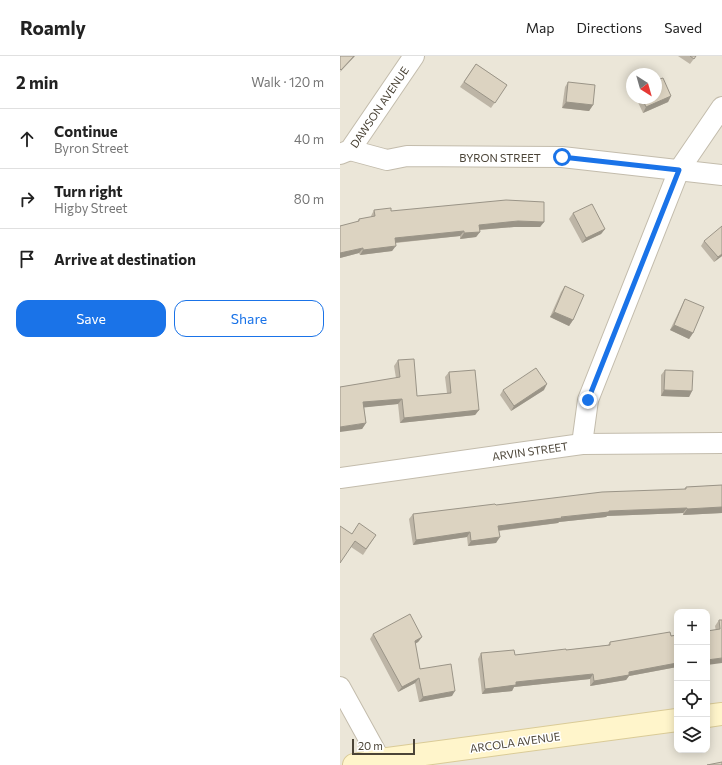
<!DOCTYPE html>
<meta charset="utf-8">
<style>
body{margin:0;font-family:Commissioner,sans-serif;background:#f2f2f2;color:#222}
.controls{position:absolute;right:12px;bottom:12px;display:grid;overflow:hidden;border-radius:8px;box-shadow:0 2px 10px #0003}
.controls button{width:36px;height:36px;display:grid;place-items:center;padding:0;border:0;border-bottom:1px solid #e0e0e0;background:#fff;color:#222;font:20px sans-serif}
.compass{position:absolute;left:286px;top:12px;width:36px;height:36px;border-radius:50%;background:#fff;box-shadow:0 2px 10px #0003;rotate:143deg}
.scale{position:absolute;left:12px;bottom:10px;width:63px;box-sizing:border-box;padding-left:4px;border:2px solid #4b4437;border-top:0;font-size:11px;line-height:14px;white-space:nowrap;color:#4b4437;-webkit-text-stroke:3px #fff;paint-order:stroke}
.stop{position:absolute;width:12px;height:12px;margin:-9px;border:3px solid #1a73e8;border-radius:50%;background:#fff}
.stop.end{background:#1a73e8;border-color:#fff;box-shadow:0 1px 4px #0008}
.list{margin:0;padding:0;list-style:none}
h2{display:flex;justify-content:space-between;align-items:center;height:52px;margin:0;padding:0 16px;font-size:17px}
h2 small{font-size:13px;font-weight:400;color:#767676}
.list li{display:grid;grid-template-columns:26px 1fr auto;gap:12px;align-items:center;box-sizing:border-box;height:60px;padding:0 16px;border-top:1px solid #e0e0e0}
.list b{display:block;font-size:15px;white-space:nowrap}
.list p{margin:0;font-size:13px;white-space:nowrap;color:#767676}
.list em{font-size:13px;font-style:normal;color:#767676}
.actions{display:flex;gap:8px;padding:12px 16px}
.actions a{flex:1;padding:9px 0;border:1px solid #1a73e8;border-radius:12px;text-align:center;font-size:14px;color:#1a73e8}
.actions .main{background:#1a73e8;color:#fff}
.icon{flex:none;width:22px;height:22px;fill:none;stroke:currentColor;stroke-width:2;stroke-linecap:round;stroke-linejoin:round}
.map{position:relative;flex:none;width:382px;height:709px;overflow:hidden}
header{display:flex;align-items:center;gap:24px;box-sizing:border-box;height:56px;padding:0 20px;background:#fff;border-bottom:1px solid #e0e0e0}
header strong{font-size:19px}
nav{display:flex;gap:22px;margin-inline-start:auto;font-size:14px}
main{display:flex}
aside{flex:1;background:#fff}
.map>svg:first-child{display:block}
.residential{fill:#ebe6d8;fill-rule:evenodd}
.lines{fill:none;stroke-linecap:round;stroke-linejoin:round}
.street-casing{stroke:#c3bcac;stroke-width:22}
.secondary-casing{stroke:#dacb97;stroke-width:24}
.street{stroke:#fff;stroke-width:20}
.secondary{stroke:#fff5cb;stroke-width:22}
.wall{fill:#bdb5a6}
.shaded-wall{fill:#9a9487}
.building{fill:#dcd3c1;stroke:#9a9487}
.route{stroke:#1a73e8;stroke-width:5}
.labels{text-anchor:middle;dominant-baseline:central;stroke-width:3;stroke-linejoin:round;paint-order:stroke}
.street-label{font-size:11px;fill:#4b4437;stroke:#fff}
</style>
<header>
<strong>Roamly</strong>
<nav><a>Map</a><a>Directions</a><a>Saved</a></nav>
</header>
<main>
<aside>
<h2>2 min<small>Walk · 120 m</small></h2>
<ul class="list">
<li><svg class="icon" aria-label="ahead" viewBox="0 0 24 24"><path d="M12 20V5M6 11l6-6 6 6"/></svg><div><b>Continue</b><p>Byron Street</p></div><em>40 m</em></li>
<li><svg class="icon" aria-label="right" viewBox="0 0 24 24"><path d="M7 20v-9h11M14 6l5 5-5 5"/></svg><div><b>Turn right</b><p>Higby Street</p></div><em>80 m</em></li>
<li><svg class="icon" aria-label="arrive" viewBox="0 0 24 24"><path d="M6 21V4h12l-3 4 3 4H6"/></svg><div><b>Arrive at destination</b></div></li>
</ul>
<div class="actions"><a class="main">Save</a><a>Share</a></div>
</aside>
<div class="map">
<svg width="382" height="709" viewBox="0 0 382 709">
<rect width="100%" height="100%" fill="#f6f3ea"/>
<path class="residential" d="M0,0H382V709H0ZM292,18H316V42H292ZM337,556H367V694H337Z"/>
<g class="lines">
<g class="street-casing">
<g id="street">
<polyline points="10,94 47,104 67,100 222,101 382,119"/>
<polyline points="0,98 10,94 74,0"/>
<polyline points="242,388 248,344 339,114 382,51"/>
<polyline points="0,422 242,388 382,387"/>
<polyline points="0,631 43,709"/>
</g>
</g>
<g class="secondary-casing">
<g id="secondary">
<polyline points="367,660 382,658"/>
<polyline points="14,709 40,704 337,664"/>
</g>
</g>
<use href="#street" class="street"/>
<use href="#secondary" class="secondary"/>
</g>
<g class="wall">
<polygon points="338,0 356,0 350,8"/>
<polygon points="136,8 167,29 151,52 120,31"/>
<polygon points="228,26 253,49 249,55 222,52 225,31"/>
<polygon points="331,40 328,46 303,57 296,42 316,42"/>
<polygon points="34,154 51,155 204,166 200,171 174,171 140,174 140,176 136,181 120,183 120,180 56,187 52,195 20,199 19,197 0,202 0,170 17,166 19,163 31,161 31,160"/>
<polygon points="233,157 265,173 261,178 242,187 229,163"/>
<polygon points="364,185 382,200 374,206 361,190"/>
<polygon points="225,230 233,264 229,270 210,261 221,236"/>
<polygon points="345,243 353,277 349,283 330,274 342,249"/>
<polygon points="58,304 77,340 107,337 105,321 109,316 139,354 135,359 60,367 58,348 24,351 26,367 22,373 0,331 56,322 54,310"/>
<polygon points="325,314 352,335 349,341 321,340 321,319"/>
<polygon points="163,334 204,334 171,355 160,339"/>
<polygon points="382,429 382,457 343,459 343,457 267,460 266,461 219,466 218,467 159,475 156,487 128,490 127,481 73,489 69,463 73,458 156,449 344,433 346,431"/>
<polygon points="12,478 36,479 23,499 11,491"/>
<polygon points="379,564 382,564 382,607 375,570"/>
<polygon points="33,578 82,581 78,586 75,588 80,613 112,640 79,646 75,627 58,636 30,583"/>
<polygon points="337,579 337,611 289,620 286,624 250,630 250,623 174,631 172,635 142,638 138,603 141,597 175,599 226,594 268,589 270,586"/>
</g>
<g class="shaded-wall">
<polygon points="14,0 15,0 0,16 1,14"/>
<polygon points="331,40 328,46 303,57 306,51"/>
<polygon points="226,46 253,49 249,55 222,52"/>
<polygon points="178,165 204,166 200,171 174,171 136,174 139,169"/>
<polygon points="265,173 261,178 242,187 246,182"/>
<polygon points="124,175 120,180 51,187 55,182"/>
<polygon points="140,176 136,181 120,183 124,177"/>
<polygon points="56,190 52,195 20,199 23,194"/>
<polygon points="23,192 19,197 0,202 0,197"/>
<polygon points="382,198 382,200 374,206 378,201"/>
<polygon points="214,256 233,264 229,270 210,261"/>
<polygon points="334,269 353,277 349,283 330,274"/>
<polygon points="207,328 204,334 171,355 174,350"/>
<polygon points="324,334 352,335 349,341 321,340"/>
<polygon points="62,343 58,348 19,352 23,346"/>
<polygon points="139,354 135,359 60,367 64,362"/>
<polygon points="26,367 22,373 0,376 0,371"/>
<polygon points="382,451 382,457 343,459 347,453"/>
<polygon points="347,452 343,457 267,460 266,461 219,466 218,467 155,475 158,470 269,455"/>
<polygon points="130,476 127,481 73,489 76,484"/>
<polygon points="160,481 156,487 128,490 131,485"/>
<polygon points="82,581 78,586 71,590 75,585"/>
<polygon points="382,602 382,607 367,609 367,604"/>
<polygon points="337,607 337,611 289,620 286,624 250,630 254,625 289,616"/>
<polygon points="253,618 250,623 174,631 172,635 142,638 145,633 176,626"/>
<polygon points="79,622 75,627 58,636 62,631"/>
<polygon points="115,635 112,640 79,646 83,641"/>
</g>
<g class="building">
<polygon points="0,0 14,0 1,14 0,13"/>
<polygon points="350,0 356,0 354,3"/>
<polygon points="136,8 167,29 155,47 124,26"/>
<polygon points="323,22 331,40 306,51 302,42 316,42 316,24"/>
<polygon points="228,26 255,29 253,49 226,46"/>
<polygon points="166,144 204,146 204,166 178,165 139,169 140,176 124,177 124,175 55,182 56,190 23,194 23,192 0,197 0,170 19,165 19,163 35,160 34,154 51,152 51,155"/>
<polygon points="252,148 265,173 246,182 233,157"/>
<polygon points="382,170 382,198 378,201 364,185"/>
<polygon points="225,230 244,239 233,264 214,256"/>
<polygon points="345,243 364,251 353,277 334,269"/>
<polygon points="74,303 77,340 111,337 109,316 135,314 139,354 64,362 62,343 23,346 26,367 0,371 0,331 60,321 58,304"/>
<polygon points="196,312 207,328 174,350 163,334"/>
<polygon points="325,314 353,315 352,335 324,334"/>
<polygon points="382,429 382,451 347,453 347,452 269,455 269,456 221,461 222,462 158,470 160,481 131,485 130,476 76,484 73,458 155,448 156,449 262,436 346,433 346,431"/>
<polygon points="19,467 36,479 26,493 15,485 0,507 0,470 12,478"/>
<polygon points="70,558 82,581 75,585 80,613 111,608 115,635 83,641 79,622 62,631 33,578"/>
<polygon points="379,564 382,564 382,602 367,604 367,575 380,573"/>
<polygon points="330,576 331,580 337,579 337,607 289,616 289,619 254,625 253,618 176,626 176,629 145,633 141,597 174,594 175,599 226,593 226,594 270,589 270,586"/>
<polygon points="382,706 382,709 367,709"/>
</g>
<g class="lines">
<polyline class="route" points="222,101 339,114 248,344"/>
</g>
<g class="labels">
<g class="street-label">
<text transform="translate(39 51) rotate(-56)">DAWSON AVENUE</text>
<text x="160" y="101">BYRON STREET</text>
<text transform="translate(190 395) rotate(-8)">ARVIN STREET</text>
<text transform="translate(175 686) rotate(-8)">ARCOLA AVENUE</text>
</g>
</g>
</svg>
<div class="controls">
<button>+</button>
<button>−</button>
<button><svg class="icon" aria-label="locate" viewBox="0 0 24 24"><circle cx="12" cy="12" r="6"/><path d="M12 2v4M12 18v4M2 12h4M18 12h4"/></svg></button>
<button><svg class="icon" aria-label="layers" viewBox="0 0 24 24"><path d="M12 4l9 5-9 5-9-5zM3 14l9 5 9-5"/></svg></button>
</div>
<svg class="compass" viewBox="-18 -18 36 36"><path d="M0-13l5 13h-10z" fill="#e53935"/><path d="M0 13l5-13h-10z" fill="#767676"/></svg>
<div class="scale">20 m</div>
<div class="stop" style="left:222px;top:101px"></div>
<div class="stop end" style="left:248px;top:344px"></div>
</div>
</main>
